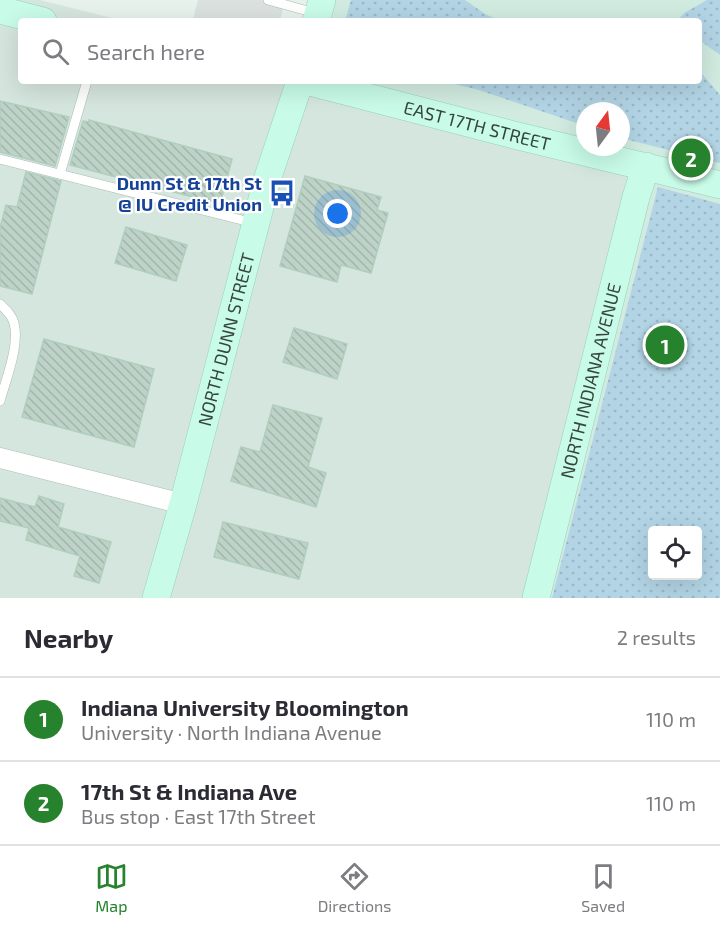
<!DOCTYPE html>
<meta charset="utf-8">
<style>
body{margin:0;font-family:"Exo 2",sans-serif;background:#f7f7f7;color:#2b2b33}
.controls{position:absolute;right:18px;bottom:18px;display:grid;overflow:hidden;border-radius:6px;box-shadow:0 6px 24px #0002}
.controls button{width:54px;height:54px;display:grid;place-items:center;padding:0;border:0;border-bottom:2px solid #e1e1e2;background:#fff;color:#2b2b33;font:30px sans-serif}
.compass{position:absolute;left:576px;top:102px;width:54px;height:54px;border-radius:50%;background:#fff;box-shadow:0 6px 24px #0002;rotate:15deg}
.you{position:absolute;left:338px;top:214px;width:21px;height:21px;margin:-15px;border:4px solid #fff;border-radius:50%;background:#1a73e8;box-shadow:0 0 0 9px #1a73e833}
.badge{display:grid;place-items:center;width:39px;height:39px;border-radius:50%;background:#27822d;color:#fff;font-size:20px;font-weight:700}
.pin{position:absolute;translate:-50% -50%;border:3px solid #fff;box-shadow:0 2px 6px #0006}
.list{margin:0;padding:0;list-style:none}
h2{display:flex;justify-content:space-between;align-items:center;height:78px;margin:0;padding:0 24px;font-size:26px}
h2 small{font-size:20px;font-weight:400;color:#7c7c81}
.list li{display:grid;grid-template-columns:39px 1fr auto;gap:18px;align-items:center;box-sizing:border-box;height:84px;padding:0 24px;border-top:2px solid #e1e1e2}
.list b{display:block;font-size:22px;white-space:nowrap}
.list p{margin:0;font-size:20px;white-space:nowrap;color:#7c7c81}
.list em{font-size:20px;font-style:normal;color:#7c7c81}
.icon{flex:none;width:33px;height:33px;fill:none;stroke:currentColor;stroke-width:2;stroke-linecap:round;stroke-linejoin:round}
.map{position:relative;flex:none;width:720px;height:598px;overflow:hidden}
.search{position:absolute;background:#fff;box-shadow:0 6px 24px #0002;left:18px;right:18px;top:18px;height:66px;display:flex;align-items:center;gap:15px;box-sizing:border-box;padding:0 21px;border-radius:6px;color:#7c7c81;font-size:22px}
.sheet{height:246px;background:#fff}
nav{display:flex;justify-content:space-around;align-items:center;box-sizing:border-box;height:84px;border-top:2px solid #e1e1e2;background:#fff;font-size:16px;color:#7c7c81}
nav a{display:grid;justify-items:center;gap:3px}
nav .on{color:#27822d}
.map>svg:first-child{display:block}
.residential{fill:#d5e6de}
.education{fill:#d1ebe0;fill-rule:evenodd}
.grass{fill:url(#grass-dots);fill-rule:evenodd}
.parking{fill:#dbe1de}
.building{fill:url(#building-back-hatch);stroke:#b0cebe;stroke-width:1.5}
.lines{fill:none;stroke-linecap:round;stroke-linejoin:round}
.lane-casing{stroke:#aabdb4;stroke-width:10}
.street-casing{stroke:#aabdb4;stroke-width:21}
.secondary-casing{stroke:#98d0b9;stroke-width:28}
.lane{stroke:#fff;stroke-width:9}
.street{stroke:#fff;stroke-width:20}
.secondary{stroke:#c8fbe8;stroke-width:27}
.labels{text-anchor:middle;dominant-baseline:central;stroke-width:4.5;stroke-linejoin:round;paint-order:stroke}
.street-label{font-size:18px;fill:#36453d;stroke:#fff}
.transit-label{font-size:18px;font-weight:bold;fill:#164399;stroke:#fff;text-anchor:end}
</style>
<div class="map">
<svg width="720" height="598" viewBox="0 0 720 598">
<defs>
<pattern id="grass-dots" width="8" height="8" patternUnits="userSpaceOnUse" patternTransform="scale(1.5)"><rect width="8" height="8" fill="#b2d4e4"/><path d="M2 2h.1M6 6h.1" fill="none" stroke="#9ab7c4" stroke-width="1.8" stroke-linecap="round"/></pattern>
<pattern id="building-back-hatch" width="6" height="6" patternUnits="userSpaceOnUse" patternTransform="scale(1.5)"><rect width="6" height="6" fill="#bdd3c7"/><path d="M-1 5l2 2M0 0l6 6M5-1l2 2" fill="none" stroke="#a3b6ac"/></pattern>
</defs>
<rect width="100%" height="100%" fill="#e7f2ed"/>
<polygon class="residential" points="0,0 40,0 124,21 21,21 21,81 362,81 657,159 538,598 0,598"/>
<path class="education" d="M333,0H720V598H544L657,159L612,147H621V111H585V140L362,81H699V21H327ZM652,530H698V576H652Z"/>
<g class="grass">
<polygon points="351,0 465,0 485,14 501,21 345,21"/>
<polygon points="707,0 720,0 720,55 699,40 699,21 677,21 684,13"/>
<polygon points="699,70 720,95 720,163 621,138 621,111 585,111 585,126 479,90 443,81 699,81"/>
<path d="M658,187L720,204V598H552ZM698,530V576H652V530Z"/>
</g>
<polygon class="parking" points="198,0 285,0 280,21 200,21 193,19"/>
<g class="building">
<polygon points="0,101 69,117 55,166 0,152"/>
<polygon points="89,120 232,159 220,204 70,165 83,121 89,122"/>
<polygon points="26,172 61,181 32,294 0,286 0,228 6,205 17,207"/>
<polygon points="305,176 381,197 377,210 388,213 371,273 341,265 337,282 280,266"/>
<polygon points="126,227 187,245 176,281 115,263"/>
<polygon points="294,328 347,344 337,379 283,362"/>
<polygon points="44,339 154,369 134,447 22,417"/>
<polygon points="273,405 322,418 308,467 326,473 316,507 231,481 241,447 260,452"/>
<polygon points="39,496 64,504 58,527 111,542 99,583 74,576 80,556 26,540 29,528 0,521 0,498 35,507"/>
<polygon points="223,522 308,543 299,579 214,557"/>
</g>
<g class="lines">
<g class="lane-casing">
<g id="lane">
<polyline points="268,0 315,13"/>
<polyline points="0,159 254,223"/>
<polyline points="60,174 87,81"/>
<path d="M0,304C6,310 12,315 14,323C20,345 6,379 0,401"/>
</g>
</g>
<g class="street-casing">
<polyline id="street" points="0,458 183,504"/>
</g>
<g class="secondary-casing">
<g id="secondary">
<polyline points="0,10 43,21"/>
<polyline points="316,21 322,0"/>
<path id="s1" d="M306,81L510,134L720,185"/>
<path id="s2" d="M156,598L183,504L267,180L300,81"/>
<path id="s3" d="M536,598L636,197L646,166"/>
</g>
</g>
<use href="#lane" class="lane"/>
<use href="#street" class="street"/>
<use href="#secondary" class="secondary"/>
</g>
<defs>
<g id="bus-bare" transform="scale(2.07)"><path d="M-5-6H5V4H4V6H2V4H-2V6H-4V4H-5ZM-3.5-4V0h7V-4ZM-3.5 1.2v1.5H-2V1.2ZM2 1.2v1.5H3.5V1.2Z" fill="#1a4fb4" stroke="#fff" stroke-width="2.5" paint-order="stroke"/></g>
</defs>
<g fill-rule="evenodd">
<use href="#bus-bare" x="282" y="193"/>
</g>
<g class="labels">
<g class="street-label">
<text stroke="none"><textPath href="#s1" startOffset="177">EAST 17TH STREET</textPath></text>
<text stroke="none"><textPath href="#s2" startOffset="268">NORTH DUNN STREET</textPath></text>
<text stroke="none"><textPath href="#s3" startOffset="224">NORTH INDIANA AVENUE</textPath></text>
</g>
<g class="transit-label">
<text x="262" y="183">Dunn St &amp; 17th St<tspan x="262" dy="21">@ IU Credit Union</tspan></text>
</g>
</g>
</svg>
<div class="controls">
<button><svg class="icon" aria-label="locate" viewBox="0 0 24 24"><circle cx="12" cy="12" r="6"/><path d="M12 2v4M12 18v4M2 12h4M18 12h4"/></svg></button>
</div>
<svg class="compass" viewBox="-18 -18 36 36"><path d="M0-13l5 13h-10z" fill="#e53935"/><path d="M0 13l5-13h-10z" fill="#7c7c81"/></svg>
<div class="you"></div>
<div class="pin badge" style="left:665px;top:345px">1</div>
<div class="pin badge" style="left:691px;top:158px">2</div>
<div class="search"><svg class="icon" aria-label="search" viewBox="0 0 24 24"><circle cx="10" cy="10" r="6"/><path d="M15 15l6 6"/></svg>Search here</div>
</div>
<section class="sheet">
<h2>Nearby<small>2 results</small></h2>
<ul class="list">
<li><span class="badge">1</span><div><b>Indiana University Bloomington</b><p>University · North Indiana Avenue</p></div><em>110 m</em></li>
<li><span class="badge">2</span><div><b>17th St &amp; Indiana Ave</b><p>Bus stop · East 17th Street</p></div><em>110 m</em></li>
</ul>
</section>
<nav>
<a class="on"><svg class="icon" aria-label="map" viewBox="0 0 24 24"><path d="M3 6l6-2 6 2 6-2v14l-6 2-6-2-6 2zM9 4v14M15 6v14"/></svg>Map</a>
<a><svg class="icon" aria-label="directions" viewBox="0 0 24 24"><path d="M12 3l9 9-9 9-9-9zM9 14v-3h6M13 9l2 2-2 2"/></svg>Directions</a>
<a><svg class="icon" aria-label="saved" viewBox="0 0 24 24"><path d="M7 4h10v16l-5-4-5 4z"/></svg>Saved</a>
</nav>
